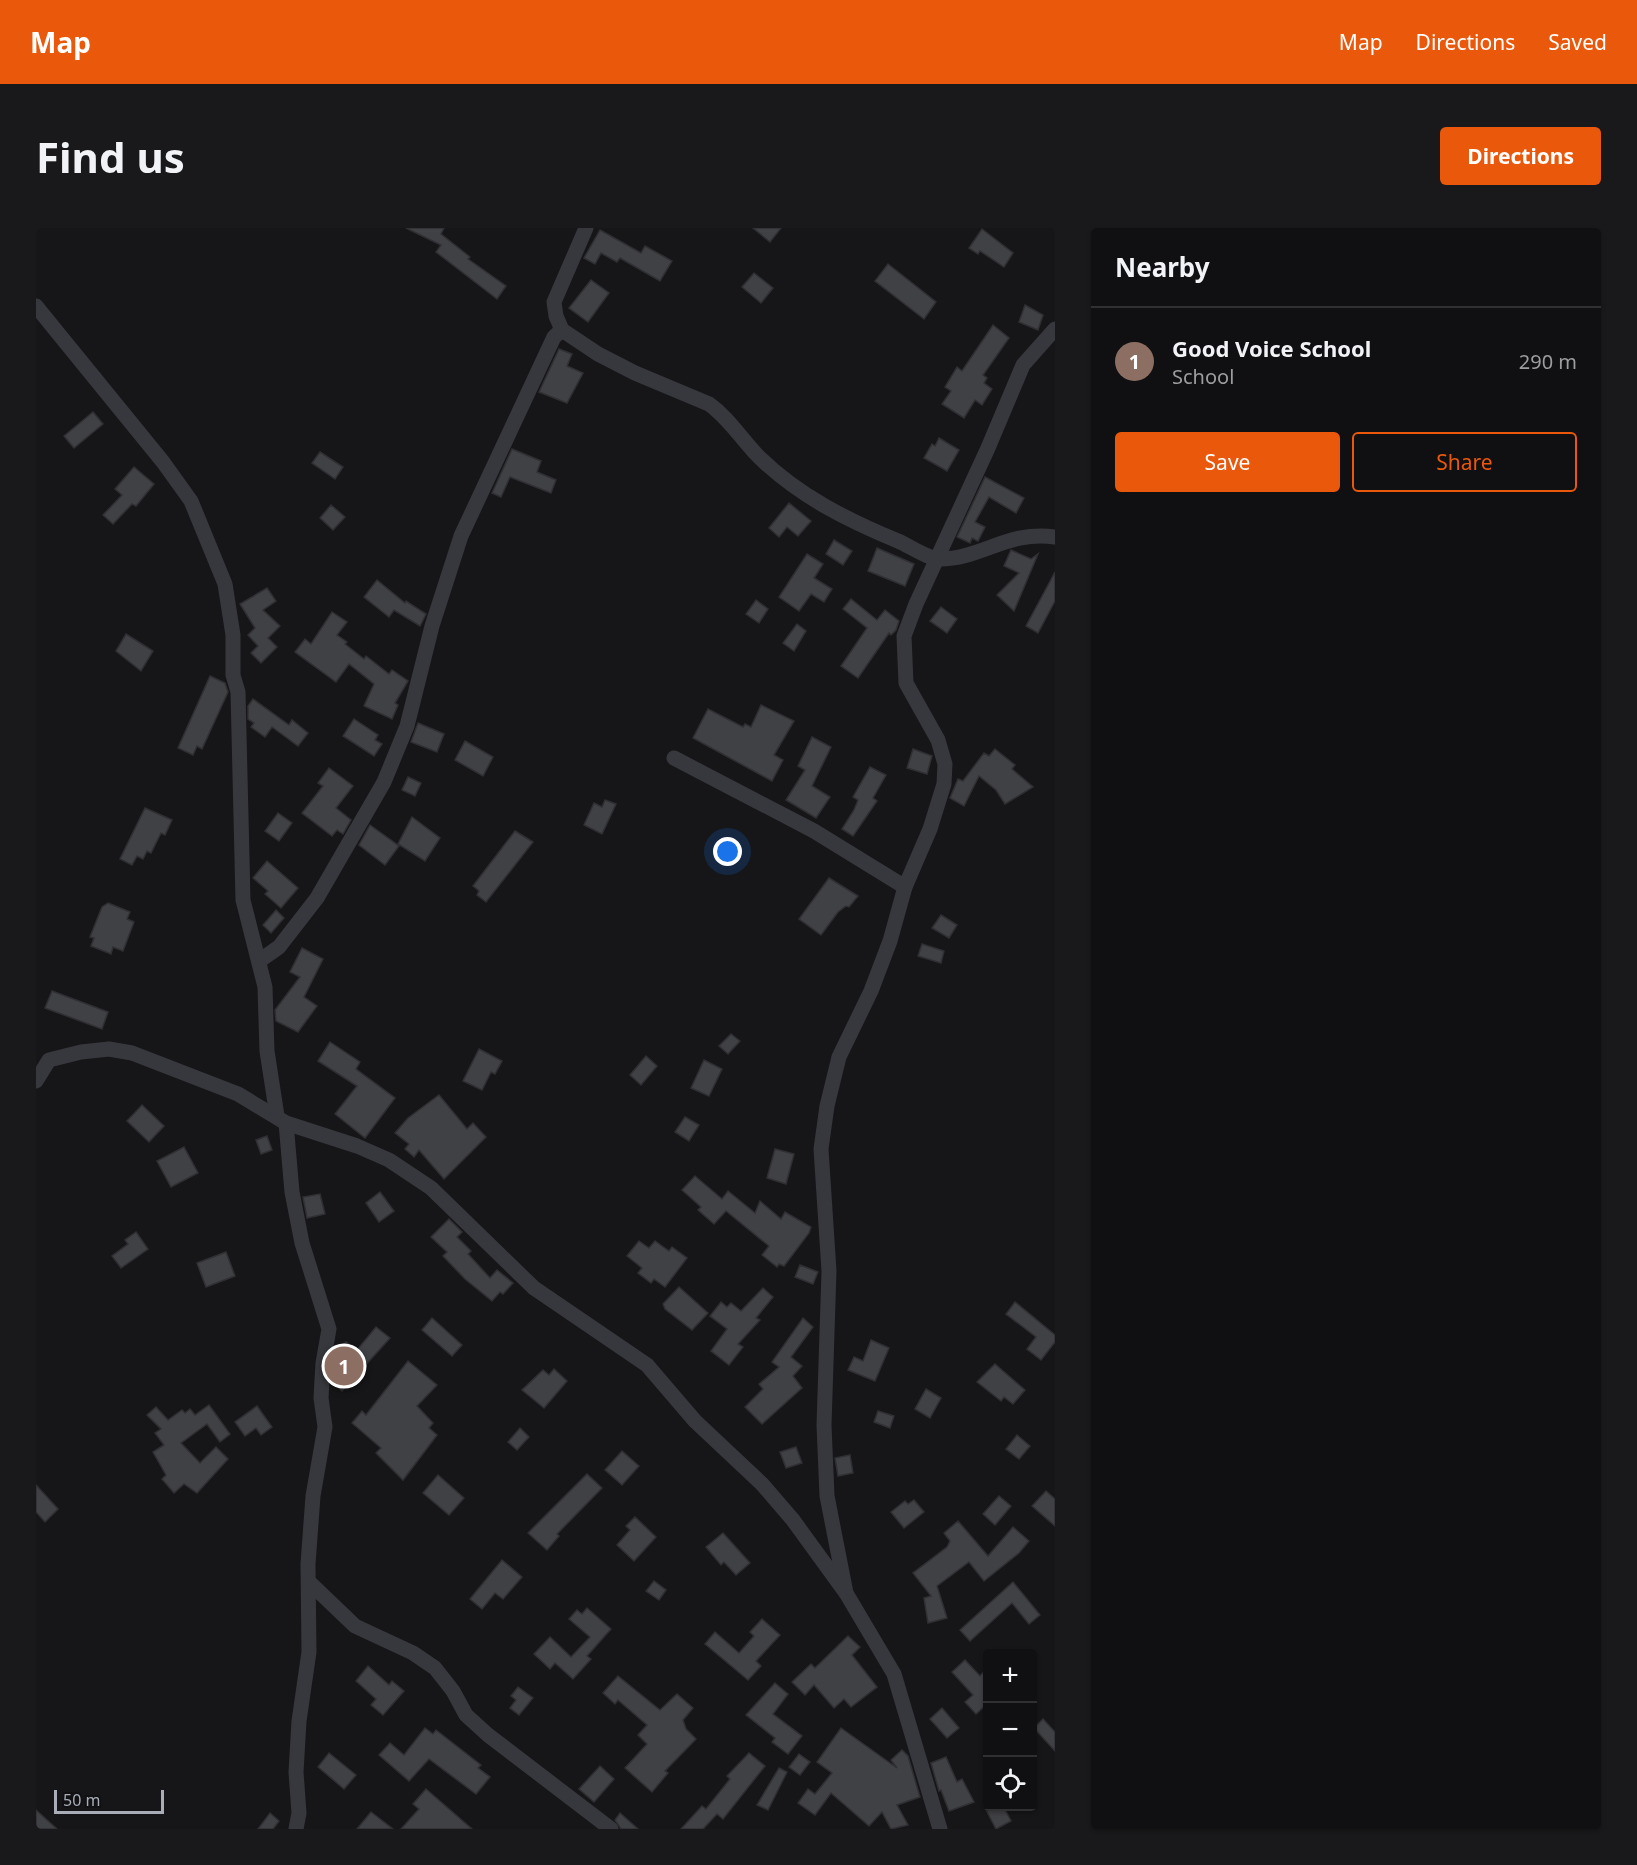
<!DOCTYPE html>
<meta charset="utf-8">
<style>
body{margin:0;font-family:"Noto Sans",sans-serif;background:#19191b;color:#f1f3f6}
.controls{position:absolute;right:18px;bottom:18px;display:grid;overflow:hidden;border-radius:6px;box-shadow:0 2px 4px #0004}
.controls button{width:54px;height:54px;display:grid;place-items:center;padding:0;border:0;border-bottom:2px solid #303032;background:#101012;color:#f1f3f6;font:30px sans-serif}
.scale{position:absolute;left:18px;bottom:15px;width:110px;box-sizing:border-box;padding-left:6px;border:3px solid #a8adb8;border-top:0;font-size:16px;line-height:21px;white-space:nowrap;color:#a8adb8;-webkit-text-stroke:4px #111113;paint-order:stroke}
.you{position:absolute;left:692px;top:624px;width:21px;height:21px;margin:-15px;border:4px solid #fff;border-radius:50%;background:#1a73e8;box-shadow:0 0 0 9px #1a73e833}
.badge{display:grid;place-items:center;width:39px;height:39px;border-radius:50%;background:#ea580c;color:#fff;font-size:20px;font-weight:700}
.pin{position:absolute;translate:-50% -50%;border:3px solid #fff;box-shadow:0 2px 6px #0006}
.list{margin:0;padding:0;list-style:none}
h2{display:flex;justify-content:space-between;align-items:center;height:78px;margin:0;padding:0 24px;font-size:26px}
h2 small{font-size:20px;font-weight:400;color:#9c9d9f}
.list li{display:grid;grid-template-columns:39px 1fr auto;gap:18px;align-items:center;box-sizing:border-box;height:108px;padding:0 24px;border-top:2px solid #303032}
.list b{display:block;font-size:22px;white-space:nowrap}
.list p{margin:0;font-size:20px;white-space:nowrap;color:#9c9d9f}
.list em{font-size:20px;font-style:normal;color:#9c9d9f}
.actions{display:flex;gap:12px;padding:18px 24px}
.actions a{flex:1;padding:14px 0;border:2px solid #ea580c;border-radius:6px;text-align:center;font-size:21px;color:#ea580c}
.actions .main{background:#ea580c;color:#fff}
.icon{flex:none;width:33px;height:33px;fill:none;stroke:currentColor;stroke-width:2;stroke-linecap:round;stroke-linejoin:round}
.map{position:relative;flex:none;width:1019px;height:1601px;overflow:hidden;border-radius:6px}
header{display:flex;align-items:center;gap:36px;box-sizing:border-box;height:84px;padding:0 30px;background:#ea580c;color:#fff}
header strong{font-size:28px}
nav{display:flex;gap:33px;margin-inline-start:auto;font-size:21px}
.intro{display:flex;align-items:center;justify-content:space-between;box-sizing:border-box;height:144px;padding:0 36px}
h1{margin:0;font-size:42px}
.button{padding:15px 27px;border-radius:6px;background:#ea580c;color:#fff;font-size:21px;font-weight:700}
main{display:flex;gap:36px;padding:0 36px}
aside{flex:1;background:#101012;border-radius:6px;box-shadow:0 2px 4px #0004}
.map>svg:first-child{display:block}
.building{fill:#404145;stroke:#303034;stroke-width:1.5}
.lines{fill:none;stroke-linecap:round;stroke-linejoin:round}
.minor{stroke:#37383d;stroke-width:15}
</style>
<header>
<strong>Map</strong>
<nav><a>Map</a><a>Directions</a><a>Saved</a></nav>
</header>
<div class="intro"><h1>Find us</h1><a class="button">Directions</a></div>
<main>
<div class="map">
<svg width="1019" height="1601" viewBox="0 0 1019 1601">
<rect width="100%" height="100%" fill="#161618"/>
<g class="building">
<polygon points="370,0 408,0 405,6 434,29 432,31 470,58 461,71 400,24 405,17"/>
<polygon points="717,0 745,0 734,14"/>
<polygon points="946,1 977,25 968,39 944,23 942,26 933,20"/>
<polygon points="564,2 605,25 609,18 636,33 624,53 584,30 581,34 565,25 559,36 548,30"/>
<polygon points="852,36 900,74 888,91 839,53"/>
<polygon points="718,45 737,60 725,75 706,59"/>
<polygon points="555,52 573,65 552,94 533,80"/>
<polygon points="989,77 1007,87 1002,102 983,94"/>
<polygon points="957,97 973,110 947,147 951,150 948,155 956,161 946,177 939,172 928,190 906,176 915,163 909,159 921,139 926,143"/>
<polygon points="523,121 536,126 531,138 547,145 531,175 503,164"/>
<polygon points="57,184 67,196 38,220 28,208"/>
<polygon points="903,210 923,222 911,243 888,230 896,216 899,218"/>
<polygon points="476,221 505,233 501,244 520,252 515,265 474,249 465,269 456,265"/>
<polygon points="284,224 307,239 299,251 276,235"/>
<polygon points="98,239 118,256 100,278 96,276 77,296 67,287 86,267 79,261"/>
<polygon points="949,249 988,270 980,285 953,269 939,294 949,299 942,313 936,310 934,315 921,309"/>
<polygon points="753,275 775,293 762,308 751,299 743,309 733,300"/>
<polygon points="295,277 309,289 297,302 284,290"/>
<polygon points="798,312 816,323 807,337 790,326"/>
<polygon points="841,320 878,336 869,358 832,343"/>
<polygon points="975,322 995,331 1002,326 978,383 961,367 983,345 968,338"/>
<polygon points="771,326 787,336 778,350 796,361 788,374 775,366 763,383 743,369"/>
<polygon points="1019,344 1019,373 1002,405 990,398"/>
<polygon points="341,352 369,375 370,373 390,386 384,398 358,382 353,389 328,369"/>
<polygon points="231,360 240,373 227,382 244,398 232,410 241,419 225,435 215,425 222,418 212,407 219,400 204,376"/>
<polygon points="815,371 841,392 849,382 863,393 860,402 855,407 853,405 822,450 805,438 831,400 807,381"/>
<polygon points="720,372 732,381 723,395 710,386"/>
<polygon points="905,379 921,391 911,405 894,393"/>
<polygon points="296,384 311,394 301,407 311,414 309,416 328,431 330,428 353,446 356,442 372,453 359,475 362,477 356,491 328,478 338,456 313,436 300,454 259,424 269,411 275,416"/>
<polygon points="761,396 770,403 758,423 747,415"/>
<polygon points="90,406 117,423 105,443 80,423"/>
<polygon points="174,448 189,455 192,464 166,521 161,518 157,527 142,520"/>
<polygon points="217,471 253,497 256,492 272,505 262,518 236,499 229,509 215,499 218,495 212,491 212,478"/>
<polygon points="725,477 758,493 738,527 747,532 736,553 657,510 672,481 707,499 709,496 715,499"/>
<polygon points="318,491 342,507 339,512 346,516 338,528 307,508"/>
<polygon points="382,495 408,506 401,524 375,514"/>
<polygon points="776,509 795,519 776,558 794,569 780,590 750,572 769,542 762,538"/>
<polygon points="429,513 457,529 447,548 419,532"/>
<polygon points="877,521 896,528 891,546 871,540"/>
<polygon points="959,521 979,537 976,541 997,559 969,576 960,562 943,548 928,578 914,570 922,551 927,553 948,525 953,528"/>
<polygon points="834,539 850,547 837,570 841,573 817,608 806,601 818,582 822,572 817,569"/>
<polygon points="293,540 317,558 300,580 315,592 307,606 301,602 296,608 266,585 287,558 282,555"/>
<polygon points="372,549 385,555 379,568 366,562"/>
<polygon points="569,572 580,576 566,606 548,597 558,575 566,579"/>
<polygon points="109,580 136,592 129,607 125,605 115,625 111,623 107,631 101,628 96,637 84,631"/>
<polygon points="242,585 256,595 243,613 229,603"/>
<polygon points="376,589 404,610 389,633 362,616"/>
<polygon points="334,597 363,618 349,637 323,617"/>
<polygon points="479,603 497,614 450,674 441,667 443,663 437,658"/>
<polygon points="231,633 262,660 245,680 229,666 232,663 217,650"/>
<polygon points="793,650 822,668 813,679 810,678 802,684 785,707 763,691"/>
<polygon points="72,675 94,684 91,691 98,694 87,723 77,719 75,726 55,718 58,710 54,709 66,679"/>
<polygon points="240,682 248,690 235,705 227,697"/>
<polygon points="905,687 921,697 913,710 896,700"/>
<polygon points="886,716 908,723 905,735 882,728"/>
<polygon points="266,720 287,731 268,769 281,778 262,804 240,793 239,782 264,749 254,744"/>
<polygon points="16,763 72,784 66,801 9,780"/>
<polygon points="695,806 704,813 692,826 683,818"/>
<polygon points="294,814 324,834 320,841 359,870 329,910 299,886 321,858 282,833"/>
<polygon points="443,821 466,833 459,846 455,844 446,862 427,853"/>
<polygon points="610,828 621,838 605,857 594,847"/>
<polygon points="668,832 686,841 673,868 655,860"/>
<polygon points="403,867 431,901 437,895 450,909 408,951 383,922 378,929 369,921 373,916 359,905 372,890"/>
<polygon points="106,877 128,898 113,914 91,893"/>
<polygon points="649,889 663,897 653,913 639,904"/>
<polygon points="231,908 236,922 225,926 220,912"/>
<polygon points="148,919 162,945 135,959 121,933"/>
<polygon points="739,921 758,926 750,956 731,950"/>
<polygon points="659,948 686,971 692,963 719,985 724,973 745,991 749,984 775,999 773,1005 748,1038 743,1036 741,1039 726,1027 733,1018 690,983 678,996 662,982 665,979 646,962"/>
<polygon points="344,964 358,983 343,994 330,975"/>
<polygon points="284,966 289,986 271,990 267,969"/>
<polygon points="413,991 426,1004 421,1009 435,1023 432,1026 454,1050 461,1042 477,1055 467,1066 464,1064 456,1073 429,1051 407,1028 411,1024 395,1009"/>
<polygon points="100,1004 112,1021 85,1040 76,1028 92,1016 89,1012"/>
<polygon points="603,1013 613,1020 619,1013 633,1023 636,1019 651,1030 629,1059 618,1051 615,1055 602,1045 606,1040 591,1028"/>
<polygon points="190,1024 199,1048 170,1059 161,1035"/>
<polygon points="764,1037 782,1044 777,1056 759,1049"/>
<polygon points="643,1059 672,1085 656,1102 629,1081 627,1076"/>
<polygon points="727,1060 737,1069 720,1090 724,1092 702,1116 707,1119 693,1137 675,1123 691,1101 674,1088 685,1074 691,1079 695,1075 705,1083"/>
<polygon points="979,1074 1019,1107 1019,1114 1005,1132 991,1121 1000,1109 970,1086"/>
<polygon points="396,1090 426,1117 416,1128 386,1102"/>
<polygon points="767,1090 777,1099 755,1129 766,1138 757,1148 766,1160 726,1196 709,1179 727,1161 723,1156 743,1139 736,1134"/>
<polygon points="340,1099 354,1110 306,1163 296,1154 310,1137 303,1130 306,1127 301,1123 310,1114 321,1122"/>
<polygon points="835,1112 853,1120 839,1153 812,1142 818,1129 827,1133"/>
<polygon points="372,1133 401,1157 381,1178 397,1195 393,1200 401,1207 367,1252 340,1225 345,1220 316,1195 326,1183 330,1187"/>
<polygon points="959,1136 989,1162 977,1176 968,1169 965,1173 941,1154"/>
<polygon points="518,1141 531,1153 508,1180 486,1162 507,1142 513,1147"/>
<polygon points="890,1161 905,1170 894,1190 879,1181"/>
<polygon points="173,1177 194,1206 184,1214 171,1196 145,1215 164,1235 180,1219 192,1231 161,1265 148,1256 138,1265 126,1251 130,1247 117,1224 128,1217 119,1205 125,1201 111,1187 120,1179 132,1192 146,1182 149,1185 154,1181 159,1187"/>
<polygon points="221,1178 236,1199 225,1207 220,1200 209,1208 199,1194"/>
<polygon points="842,1183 858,1188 854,1200 838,1194"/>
<polygon points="484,1200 493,1209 481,1222 472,1214"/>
<polygon points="981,1207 994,1218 983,1231 970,1221"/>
<polygon points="760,1219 766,1235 750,1240 744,1224"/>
<polygon points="586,1223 603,1238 586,1257 569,1242"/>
<polygon points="814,1227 817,1245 802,1248 799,1230"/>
<polygon points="551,1246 566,1260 521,1306 523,1308 511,1322 492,1305"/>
<polygon points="402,1247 428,1270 413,1287 387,1265"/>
<polygon points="0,1257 22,1281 9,1294 0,1284"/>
<polygon points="1010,1263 1019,1271 1019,1298 996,1278"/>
<polygon points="963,1268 975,1278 959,1297 947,1286"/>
<polygon points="878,1272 888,1284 868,1300 855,1284 869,1273 872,1276"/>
<polygon points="599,1289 620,1309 598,1333 581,1317 594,1302 590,1298"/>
<polygon points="922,1293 952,1328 977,1299 993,1313 983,1325 948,1353 933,1334 901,1358 911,1390 892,1395 888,1370 895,1368 877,1345 911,1319 914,1313 908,1305"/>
<polygon points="687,1305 714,1335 700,1347 688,1334 685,1337 670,1319"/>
<polygon points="466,1332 486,1349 467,1371 459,1365 446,1381 434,1371"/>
<polygon points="618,1353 630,1362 623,1372 610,1363"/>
<polygon points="977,1354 1004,1387 993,1396 976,1375 934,1413 924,1402"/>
<polygon points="551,1380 575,1401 551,1428 555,1431 537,1451 519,1435 514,1441 498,1426 514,1409 535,1429 554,1409 533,1391 541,1382 546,1386"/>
<polygon points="726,1391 744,1407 720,1433 725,1438 712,1452 669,1416 679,1404 703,1425 718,1408 714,1404"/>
<polygon points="812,1408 824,1419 816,1427 841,1459 815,1479 808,1471 798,1480 778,1457 769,1467 756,1454 775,1436 779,1440"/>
<polygon points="929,1432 944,1448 951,1440 951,1476 940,1486 929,1474 937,1467 916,1444"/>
<polygon points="332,1438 353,1457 356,1453 368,1463 347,1487 335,1477 340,1471 320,1453"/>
<polygon points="582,1448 624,1482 641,1466 657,1480 647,1492 650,1501 660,1511 629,1543 632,1545 616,1564 589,1540 611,1516 602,1507 611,1497 582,1472 579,1476 567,1465"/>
<polygon points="739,1455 752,1466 737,1486 766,1508 752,1526 736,1514 739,1510 710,1487"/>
<polygon points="482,1459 497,1470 483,1487 474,1480 480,1472 475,1468"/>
<polygon points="906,1480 923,1500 911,1510 894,1491"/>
<polygon points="1007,1491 1019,1504 1019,1523 998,1500"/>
<polygon points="389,1500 397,1506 400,1502 445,1537 442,1540 454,1549 440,1566 393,1531 373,1553 343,1527 354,1515 368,1527"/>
<polygon points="805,1500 861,1540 855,1532 866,1522 872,1528 884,1569 861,1577 872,1597 855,1601 846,1584 833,1598 795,1565 779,1587 762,1575 772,1561 779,1566 796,1545 781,1534"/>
<polygon points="293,1525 320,1547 308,1561 282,1539"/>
<polygon points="713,1525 729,1538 687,1591 681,1586 667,1601 645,1601 666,1578 670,1581 694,1551 691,1548"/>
<polygon points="763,1526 774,1534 764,1547 753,1539"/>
<polygon points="910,1529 921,1554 926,1551 938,1574 913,1583 905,1562 903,1563 895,1535"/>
<polygon points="564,1538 578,1551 558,1574 543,1561"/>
<polygon points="743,1540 751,1544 732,1582 721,1577"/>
<polygon points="390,1561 436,1601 365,1601 383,1581 377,1576"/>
<polygon points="948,1578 967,1578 975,1593 960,1601"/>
<polygon points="0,1582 21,1601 0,1601"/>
<polygon points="335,1584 357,1601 321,1601"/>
<polygon points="234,1585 243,1593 237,1601 222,1601"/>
<polygon points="584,1585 602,1601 585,1601 579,1592"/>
</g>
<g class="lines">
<g class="minor">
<path d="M550,0L518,74L520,88L526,102L562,126L599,145L673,176C693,190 706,212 723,229C763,268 811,292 862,313C874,318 892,331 904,331C945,331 972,302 1019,309"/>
<polyline points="0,78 127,234 155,273 189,356 197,407 197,447 202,464 207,672 229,759 231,823 241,888"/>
<polyline points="638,530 778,603 869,659"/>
<polyline points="223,733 243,719 281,670 348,554 371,498 396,398 425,308 518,109 526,102"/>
<polyline points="0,853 13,832 45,824 73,821 96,825 202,866 250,895 321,918 353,932 395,960 498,1060 611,1137 659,1193 726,1256 757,1292 810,1365 858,1446 904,1601"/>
<polyline points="250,895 256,964 266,1015 293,1101 287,1135 285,1170 289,1199 277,1268 272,1336 273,1424 263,1493 260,1544 263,1585 260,1601"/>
<polyline points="273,1354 319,1398 377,1425 399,1440 417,1463 430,1487 452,1507 575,1601"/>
<polyline points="810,1365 791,1268 788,1197 793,1043 785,921 791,878 803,829 835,763 854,713 869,659 894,601 908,556 909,536 902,512 870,455 868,408 880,376 952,220 987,137 1019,101"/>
</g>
</g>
</svg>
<div class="controls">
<button>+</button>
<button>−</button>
<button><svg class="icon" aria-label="locate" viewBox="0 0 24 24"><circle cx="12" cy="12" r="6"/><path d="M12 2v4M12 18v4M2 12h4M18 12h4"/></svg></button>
</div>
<div class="scale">50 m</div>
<div class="you"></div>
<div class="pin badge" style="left:308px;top:1138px;background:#8d6e63">1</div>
</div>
<aside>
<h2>Nearby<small></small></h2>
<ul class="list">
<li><span class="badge" style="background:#8d6e63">1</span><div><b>Good Voice School</b><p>School</p></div><em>290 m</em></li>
</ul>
<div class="actions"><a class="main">Save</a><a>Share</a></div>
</aside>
</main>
